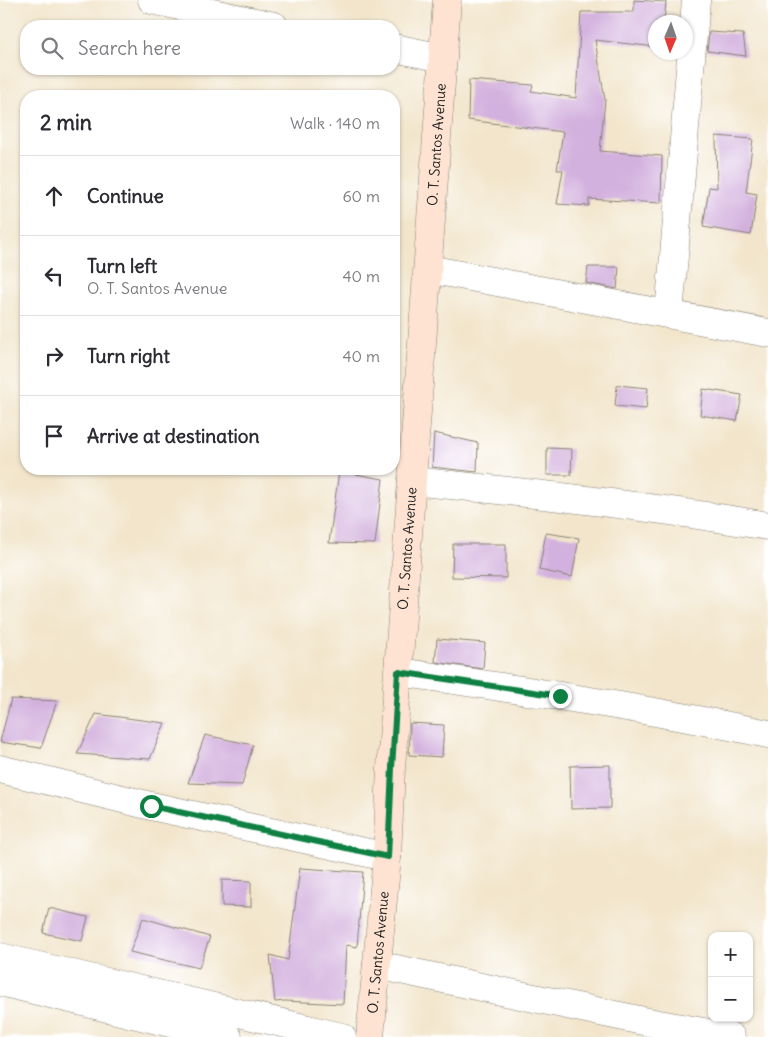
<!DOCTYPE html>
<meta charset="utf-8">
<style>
body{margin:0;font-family:Delius,sans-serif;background:#f7f7f7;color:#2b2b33}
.controls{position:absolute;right:15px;bottom:15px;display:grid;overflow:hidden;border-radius:10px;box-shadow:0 1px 4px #0004}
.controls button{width:45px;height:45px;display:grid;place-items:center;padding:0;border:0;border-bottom:1px solid #e1e1e2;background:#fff;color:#2b2b33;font:25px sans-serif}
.compass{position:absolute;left:648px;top:15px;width:45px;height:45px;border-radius:50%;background:#fff;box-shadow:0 1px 4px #0004;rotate:182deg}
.stop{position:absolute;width:15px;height:15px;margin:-11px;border:4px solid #0b8043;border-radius:50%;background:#fff}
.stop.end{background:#0b8043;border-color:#fff;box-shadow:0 1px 5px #0008}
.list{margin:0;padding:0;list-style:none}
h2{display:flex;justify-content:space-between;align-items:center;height:65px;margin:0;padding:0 20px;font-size:21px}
h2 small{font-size:16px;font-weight:400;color:#7c7c81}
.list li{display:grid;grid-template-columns:32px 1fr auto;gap:15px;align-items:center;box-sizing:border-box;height:80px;padding:0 20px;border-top:1px solid #e1e1e2}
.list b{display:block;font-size:19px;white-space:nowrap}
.list p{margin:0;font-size:16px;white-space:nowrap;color:#7c7c81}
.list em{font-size:16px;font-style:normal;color:#7c7c81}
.icon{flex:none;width:28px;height:28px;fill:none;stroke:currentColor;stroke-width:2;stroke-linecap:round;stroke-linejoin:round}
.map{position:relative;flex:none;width:768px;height:1037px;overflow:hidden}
.search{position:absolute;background:#fff;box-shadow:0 1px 4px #0004;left:20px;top:20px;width:380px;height:55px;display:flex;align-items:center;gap:12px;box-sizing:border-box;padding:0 18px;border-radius:20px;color:#7c7c81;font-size:19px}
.panel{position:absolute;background:#fff;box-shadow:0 1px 4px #0004;left:20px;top:90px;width:380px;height:385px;border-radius:20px}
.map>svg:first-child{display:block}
.building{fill:#d3b1de}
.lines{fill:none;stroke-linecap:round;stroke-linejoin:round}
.street-casing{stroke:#878074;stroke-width:29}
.secondary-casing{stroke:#878074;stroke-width:29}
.street{stroke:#fff;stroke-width:28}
.secondary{stroke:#fee3d2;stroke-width:28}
.route{stroke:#0b8043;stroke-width:6}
.labels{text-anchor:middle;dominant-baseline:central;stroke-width:5;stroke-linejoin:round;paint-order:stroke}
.street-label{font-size:14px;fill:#1c1c1c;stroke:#fff}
</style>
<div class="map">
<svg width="768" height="1037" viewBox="0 0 768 1037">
<rect width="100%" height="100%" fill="#fff"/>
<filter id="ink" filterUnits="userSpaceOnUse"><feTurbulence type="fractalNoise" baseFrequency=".02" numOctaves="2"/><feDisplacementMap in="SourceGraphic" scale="10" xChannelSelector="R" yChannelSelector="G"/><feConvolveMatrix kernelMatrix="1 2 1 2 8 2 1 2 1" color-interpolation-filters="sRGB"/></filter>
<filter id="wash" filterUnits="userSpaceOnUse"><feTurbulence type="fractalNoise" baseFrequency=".0096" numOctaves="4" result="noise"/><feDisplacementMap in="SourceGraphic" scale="20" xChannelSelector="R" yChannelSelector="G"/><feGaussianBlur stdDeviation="1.12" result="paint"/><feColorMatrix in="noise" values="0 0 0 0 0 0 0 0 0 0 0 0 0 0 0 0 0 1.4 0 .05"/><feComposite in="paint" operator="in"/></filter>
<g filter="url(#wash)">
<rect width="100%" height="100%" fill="#f2e5cb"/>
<g id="blocks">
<g class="building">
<polygon points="634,0 666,2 664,22 656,22 656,47 595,40 605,100 600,151 662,156 661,203 589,199 589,206 557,204 563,170 557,170 563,132 468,120 469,80 533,85 531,91 576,98 581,12 634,12"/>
<polygon points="709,32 743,34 746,56 707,51"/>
<polygon points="716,136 753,139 746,192 757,194 751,235 703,227 709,187 717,188"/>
<polygon points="588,267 619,267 617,289 586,283"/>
<polygon points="617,385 648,388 646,409 615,406"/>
<polygon points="703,389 742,395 737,421 700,415"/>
<polygon points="434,433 478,443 477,472 432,467"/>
<polygon points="547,448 572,449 571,475 547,475"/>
<polygon points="339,471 383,479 375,544 329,543"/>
<polygon points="546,533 579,538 572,577 539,570"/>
<polygon points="453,544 506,544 506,578 452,577"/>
<polygon points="437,639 485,643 483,669 435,662"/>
<polygon points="11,699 57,701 41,748 0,742"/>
<polygon points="96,714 165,723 150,759 77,754"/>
<polygon points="410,723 444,725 442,757 409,755"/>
<polygon points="205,735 253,745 242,785 188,783"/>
<polygon points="610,765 610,808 571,809 570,766"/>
<polygon points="300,868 363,872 357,947 346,945 343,1004 285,1001 275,1002 270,955 288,960"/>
<polygon points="222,880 251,881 251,907 222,906"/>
<polygon points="49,908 88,917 82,941 43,933"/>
<polygon points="143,918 210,937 199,968 130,952"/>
</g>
</g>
</g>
<g filter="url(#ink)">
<use href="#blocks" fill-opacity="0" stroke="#878074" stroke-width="1"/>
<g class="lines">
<g class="street-casing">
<g id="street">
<polyline points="152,0 274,26"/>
<polyline points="394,48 443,58"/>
<polyline points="428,269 768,333"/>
<polyline points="669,314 696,0"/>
<path d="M412,481C531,493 650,506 768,526"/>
<path d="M399,672C522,690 646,708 768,734"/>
<polyline points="0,769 151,806 387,857"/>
<polyline points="0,957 342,1037"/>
<polyline points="377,965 648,1022 731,1037"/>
<polyline points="0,982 228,1037"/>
</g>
</g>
<g class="secondary-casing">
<g id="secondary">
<path id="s1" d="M370,1037L387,857L391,768L447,0"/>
</g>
</g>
<use href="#street" class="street"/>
<use href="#secondary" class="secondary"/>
</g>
</g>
<g class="lines" filter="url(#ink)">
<polyline class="route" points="151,806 388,857 392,768 398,672 560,696"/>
</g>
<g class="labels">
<g class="street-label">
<text stroke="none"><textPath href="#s1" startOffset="895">O. T. Santos Avenue</textPath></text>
<text stroke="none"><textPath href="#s1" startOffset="490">O. T. Santos Avenue</textPath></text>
<text stroke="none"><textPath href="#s1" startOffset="85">O. T. Santos Avenue</textPath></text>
</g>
</g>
</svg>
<div class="controls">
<button>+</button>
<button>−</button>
</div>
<svg class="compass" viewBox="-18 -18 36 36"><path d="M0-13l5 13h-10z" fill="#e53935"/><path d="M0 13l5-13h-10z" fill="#7c7c81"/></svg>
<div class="stop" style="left:151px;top:806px"></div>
<div class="stop end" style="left:560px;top:696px"></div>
<div class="search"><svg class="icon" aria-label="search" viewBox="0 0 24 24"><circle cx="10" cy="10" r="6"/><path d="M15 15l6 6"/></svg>Search here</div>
<section class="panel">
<h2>2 min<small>Walk · 140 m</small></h2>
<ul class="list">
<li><svg class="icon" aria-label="ahead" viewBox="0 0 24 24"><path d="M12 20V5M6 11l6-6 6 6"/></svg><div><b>Continue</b></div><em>60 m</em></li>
<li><svg class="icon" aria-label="left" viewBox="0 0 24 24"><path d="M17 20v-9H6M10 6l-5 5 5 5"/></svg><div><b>Turn left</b><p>O. T. Santos Avenue</p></div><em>40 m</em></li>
<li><svg class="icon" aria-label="right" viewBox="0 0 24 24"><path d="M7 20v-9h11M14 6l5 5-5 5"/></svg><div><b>Turn right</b></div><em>40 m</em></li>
<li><svg class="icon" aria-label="arrive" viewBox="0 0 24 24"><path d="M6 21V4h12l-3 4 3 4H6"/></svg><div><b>Arrive at destination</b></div></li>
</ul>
</section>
</div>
